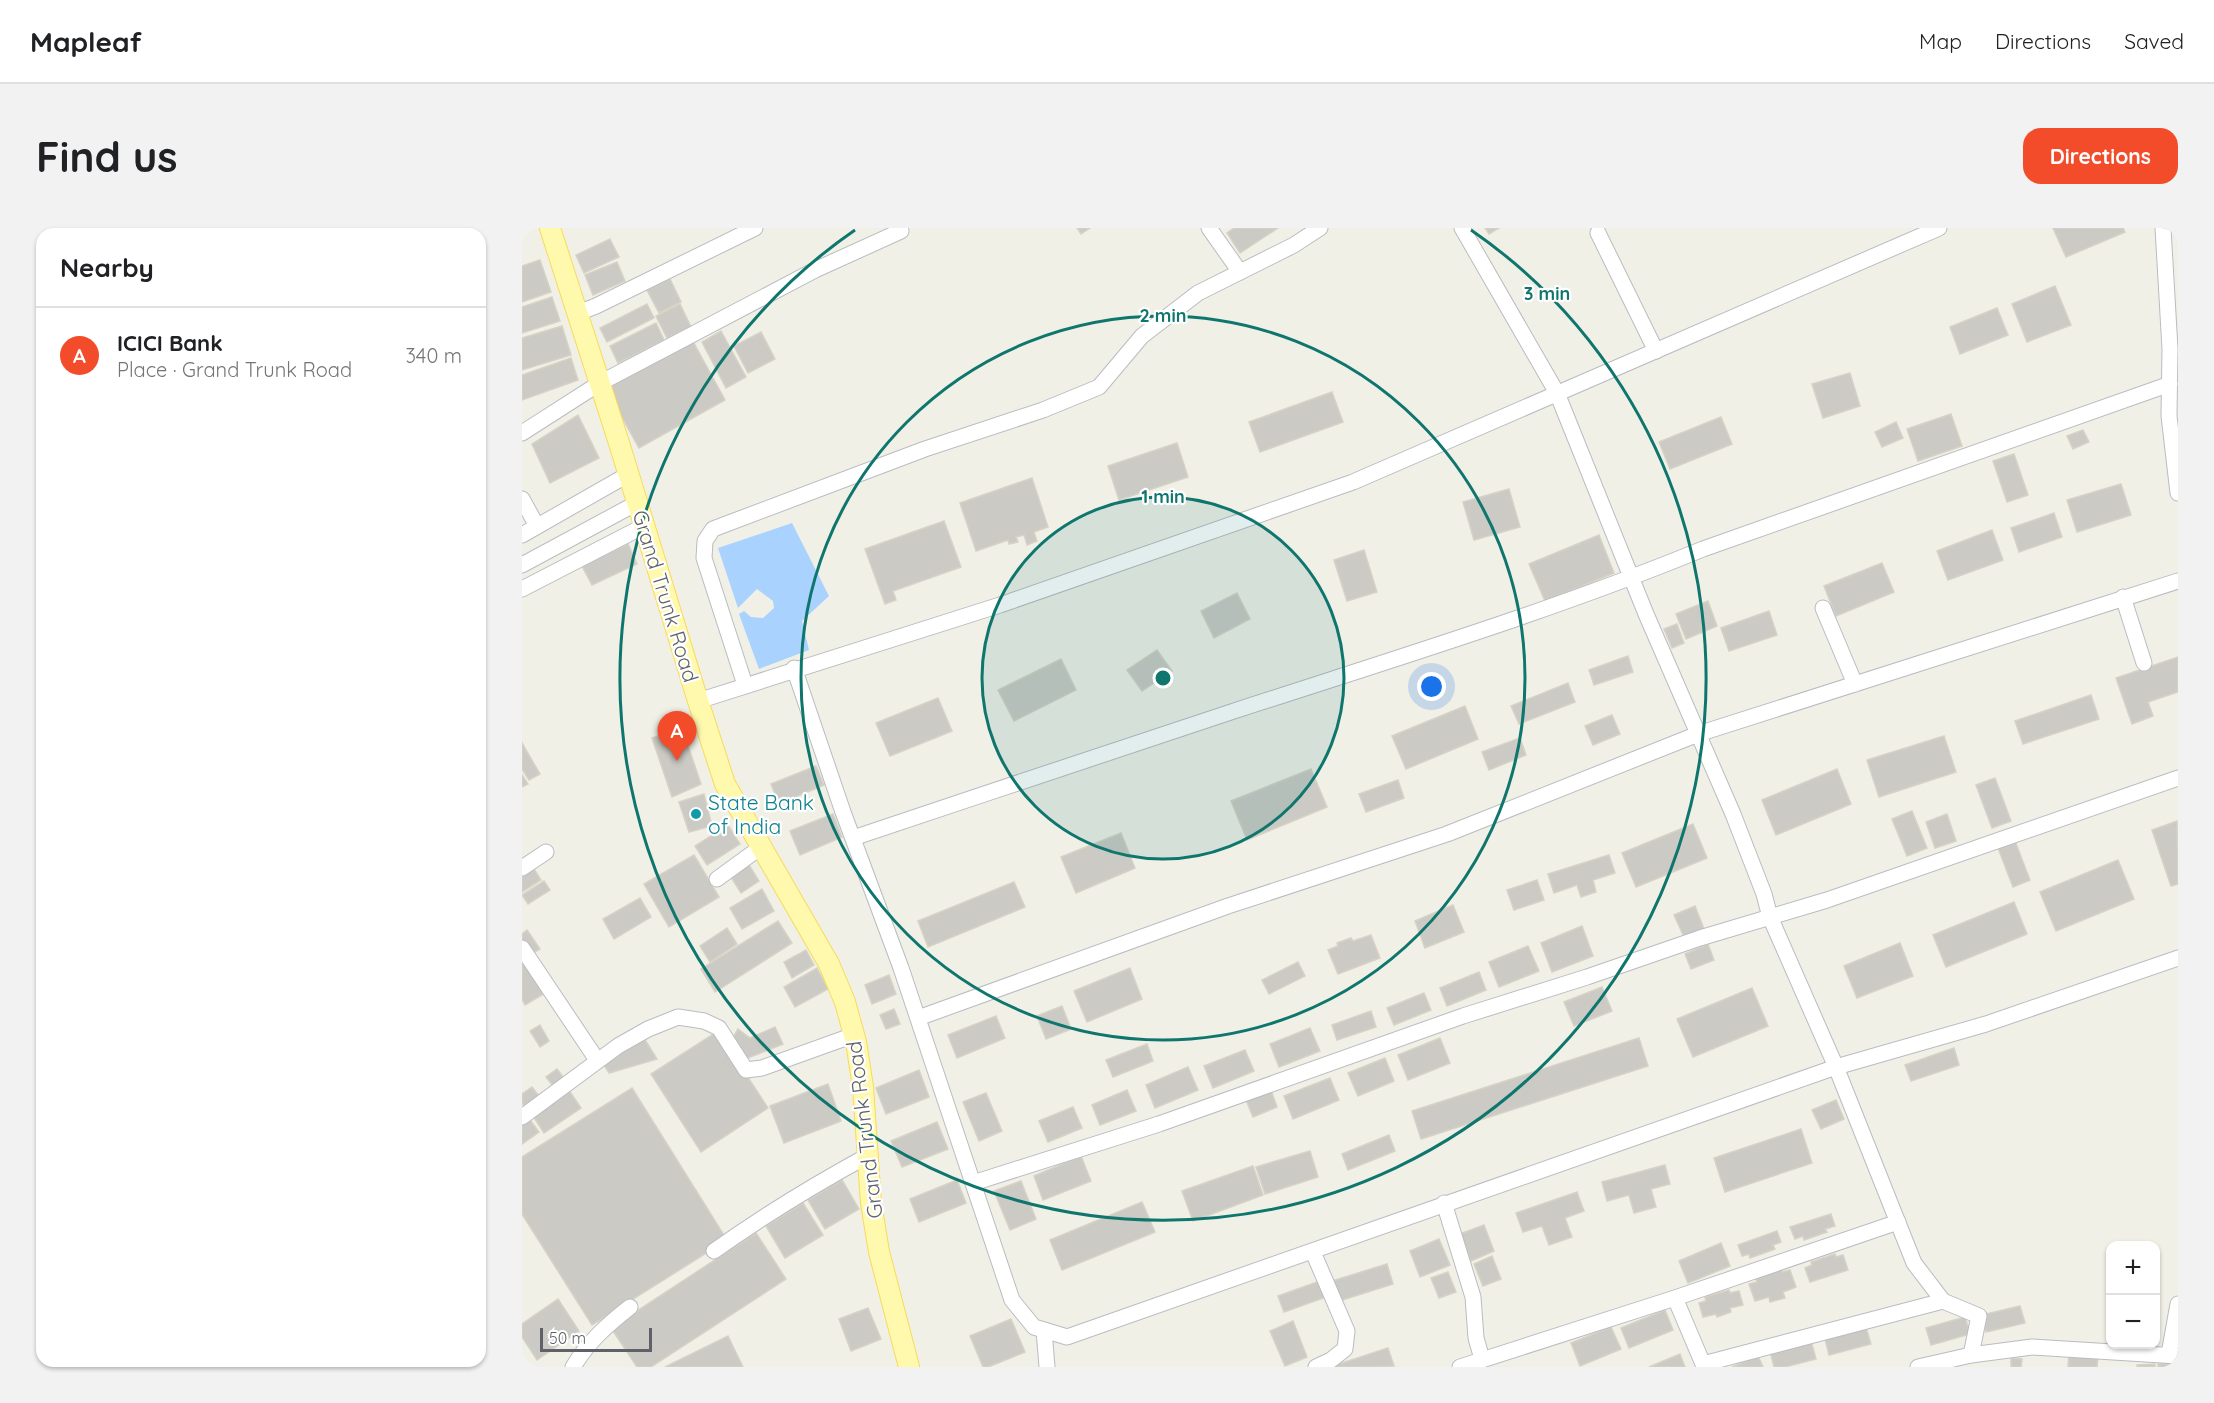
<!DOCTYPE html>
<meta charset="utf-8">
<style>
body{margin:0;font-family:Quicksand,sans-serif;background:#f2f2f2;color:#202124}
.controls{position:absolute;right:18px;bottom:18px;display:grid;overflow:hidden;border-radius:12px;box-shadow:0 2px 4px #0004}
.controls button{width:54px;height:54px;display:grid;place-items:center;padding:0;border:0;border-bottom:2px solid #e0e0e0;background:#fff;color:#202124;font:30px sans-serif}
.scale{position:absolute;left:18px;bottom:15px;width:112px;box-sizing:border-box;padding-left:6px;border:3px solid #5e6268;border-top:0;font-size:16px;line-height:21px;white-space:nowrap;color:#5e6268;-webkit-text-stroke:4px #fff;paint-order:stroke}
.you{position:absolute;left:910px;top:459px;width:21px;height:21px;margin:-15px;border:4px solid #fff;border-radius:50%;background:#1a73e8;box-shadow:0 0 0 9px #1a73e833}
.badge{display:grid;place-items:center;width:39px;height:39px;border-radius:50%;background:#f34c2b;color:#fff;font-size:20px;font-weight:700}
.pin{position:absolute;translate:-50% -50px;filter:drop-shadow(0 2px 3px #0008)}
.pin::after{content:'';position:absolute;top:32px;width:21px;height:18px;background:inherit;clip-path:polygon(0 0,100% 0,50% 100%)}
.list{margin:0;padding:0;list-style:none}
h2{display:flex;justify-content:space-between;align-items:center;height:78px;margin:0;padding:0 24px;font-size:26px}
h2 small{font-size:20px;font-weight:400;color:#757577}
.list li{display:grid;grid-template-columns:39px 1fr auto;gap:18px;align-items:center;box-sizing:border-box;height:96px;padding:0 24px;border-top:2px solid #e0e0e0}
.list b{display:block;font-size:22px;white-space:nowrap}
.list p{margin:0;font-size:20px;white-space:nowrap;color:#757577}
.list em{font-size:20px;font-style:normal;color:#757577}
.map{position:relative;flex:none;width:1656px;height:1139px;overflow:hidden;border-radius:18px}
header{display:flex;align-items:center;gap:36px;box-sizing:border-box;height:84px;padding:0 30px;background:#fff;border-bottom:2px solid #e0e0e0}
header strong{font-size:28px}
nav{display:flex;gap:33px;margin-inline-start:auto;font-size:21px}
.intro{display:flex;align-items:center;justify-content:space-between;box-sizing:border-box;height:144px;padding:0 36px}
h1{margin:0;font-size:42px}
.button{padding:15px 27px;border-radius:18px;background:#f34c2b;color:#fff;font-size:21px;font-weight:700}
main{display:flex;gap:36px;padding:0 36px}
aside{flex:1;background:#fff;border-radius:18px;box-shadow:0 2px 4px #0004}
.map>svg:first-child{display:block}
.water{fill:#a9d2ff}
.building{fill:#cccac4;stroke:#d6d2c5;stroke-width:1.5}
.lines{fill:none;stroke-linecap:round;stroke-linejoin:round}
.minor-casing{stroke:#b9bcc1;stroke-width:17}
.major-casing{stroke:#f9da58;stroke-width:22}
.minor{stroke:#fff;stroke-width:15}
.major{stroke:#fff9ae;stroke-width:20}
.ring{fill:none;stroke:#0f766e;stroke-width:3}
.culture-dot{fill:#0f9aa8;stroke:#fff;stroke-width:2}
.labels{text-anchor:middle;dominant-baseline:central;stroke-width:4.5;stroke-linejoin:round;paint-order:stroke}
.street-label{font-size:21px;fill:#5e6268;stroke:#fff}
.culture-label{font-size:21px;fill:#0d838f;stroke:#fff;text-anchor:start}
.centre{fill:#0f766e;stroke:#fff;stroke-width:3}
.ring-label{font-size:18px;text-anchor:middle;font-weight:bold;fill:#0f766e;stroke:#fff;stroke-width:4.5;stroke-linejoin:round;paint-order:stroke}
</style>
<header>
<strong>Mapleaf</strong>
<nav><a>Map</a><a>Directions</a><a>Saved</a></nav>
</header>
<div class="intro"><h1>Find us</h1><a class="button">Directions</a></div>
<main>
<aside>
<h2>Nearby<small></small></h2>
<ul class="list">
<li><span class="badge">A</span><div><b>ICICI Bank</b><p>Place · Grand Trunk Road</p></div><em>340 m</em></li>
</ul>
</aside>
<div class="map">
<svg width="1656" height="1139" viewBox="0 0 1656 1139">
<rect width="100%" height="100%" fill="#f1f0e7"/>
<polygon class="water" points="270,295 307,368 280,393 287,422 237,441 217,386 222,383 229,389 241,390 252,380 251,373 235,361 216,380 196,320"/>
<g class="building">
<polygon points="555,0 568,0 559,6"/>
<polygon points="712,0 756,0 718,25 705,5"/>
<polygon points="963,0 977,0 967,6"/>
<polygon points="1531,0 1601,0 1603,4 1544,29"/>
<polygon points="88,11 97,29 62,45 54,27"/>
<polygon points="18,32 29,64 0,74 0,38"/>
<polygon points="95,34 103,53 71,67 63,47"/>
<polygon points="148,51 159,74 137,85 125,62"/>
<polygon points="1533,58 1549,97 1505,114 1490,76"/>
<polygon points="30,69 38,93 0,105 0,79"/>
<polygon points="125,76 132,90 85,114 78,100"/>
<polygon points="158,76 169,99 145,110 134,88"/>
<polygon points="1475,80 1486,107 1438,126 1428,99"/>
<polygon points="134,95 142,112 96,135 88,118"/>
<polygon points="40,98 49,127 0,142 0,110"/>
<polygon points="199,103 224,149 204,160 180,114"/>
<polygon points="239,104 253,131 226,145 212,118"/>
<polygon points="168,108 203,172 117,220 82,157"/>
<polygon points="49,130 56,152 0,172 0,147"/>
<polygon points="1328,145 1338,178 1301,190 1290,156"/>
<polygon points="810,164 821,194 738,224 727,194"/>
<polygon points="1429,186 1440,218 1396,233 1385,201"/>
<polygon points="56,187 77,230 28,255 10,216"/>
<polygon points="1199,189 1210,216 1148,241 1137,214"/>
<polygon points="1374,194 1381,210 1360,219 1353,204"/>
<polygon points="1561,202 1567,214 1551,221 1545,208"/>
<polygon points="655,215 666,249 597,272 586,238"/>
<polygon points="1492,226 1506,267 1485,274 1471,233"/>
<polygon points="510,250 526,299 512,304 515,313 505,317 502,307 494,309 496,314 487,316 486,312 454,323 438,275"/>
<polygon points="1599,256 1609,287 1555,304 1545,272"/>
<polygon points="987,261 998,299 952,312 941,274"/>
<polygon points="1532,285 1540,309 1497,324 1489,300"/>
<polygon points="422,293 439,339 371,363 374,372 363,376 343,321"/>
<polygon points="1470,302 1481,332 1426,352 1415,323"/>
<polygon points="1077,307 1092,345 1023,373 1007,336"/>
<polygon points="106,316 115,336 70,357 60,338"/>
<polygon points="842,322 855,364 825,373 812,332"/>
<polygon points="1360,335 1372,364 1314,388 1302,358"/>
<polygon points="715,365 728,391 692,410 679,383"/>
<polygon points="1186,373 1195,398 1164,411 1154,386"/>
<polygon points="1247,383 1255,407 1207,423 1199,400"/>
<polygon points="1155,396 1162,415 1150,420 1142,401"/>
<polygon points="635,422 650,443 620,463 605,442"/>
<polygon points="1106,428 1111,444 1072,457 1067,442"/>
<polygon points="1656,429 1656,464 1626,474 1631,488 1610,496 1594,450"/>
<polygon points="539,431 554,462 492,493 476,462"/>
<polygon points="1046,455 1053,474 997,496 989,478"/>
<polygon points="1569,467 1577,491 1501,516 1493,493"/>
<polygon points="416,470 430,503 368,528 354,495"/>
<polygon points="943,478 956,511 884,541 870,508"/>
<polygon points="1090,487 1098,506 1071,517 1063,498"/>
<polygon points="160,500 179,556 150,569 130,510"/>
<polygon points="1422,508 1434,544 1357,569 1345,532"/>
<polygon points="998,510 1004,527 967,542 960,524"/>
<polygon points="0,515 18,546 7,552 0,541"/>
<polygon points="294,538 302,557 257,576 249,556"/>
<polygon points="789,541 805,579 725,612 709,573"/>
<polygon points="1315,541 1329,576 1254,607 1240,572"/>
<polygon points="0,547 6,556 0,559"/>
<polygon points="1473,550 1489,593 1470,600 1454,557"/>
<polygon points="876,552 882,570 844,584 837,566"/>
<polygon points="182,566 190,598 167,604 157,574"/>
<polygon points="1390,583 1405,620 1385,628 1370,591"/>
<polygon points="311,586 320,609 278,627 268,603"/>
<polygon points="1425,586 1434,613 1413,620 1404,594"/>
<polygon points="1655,593 1656,656 1649,658 1630,602"/>
<polygon points="1171,596 1185,630 1114,659 1100,625"/>
<polygon points="206,597 218,616 185,637 173,618"/>
<polygon points="599,605 613,640 554,665 539,629"/>
<polygon points="1493,613 1508,652 1491,659 1476,620"/>
<polygon points="172,627 197,669 147,699 122,656"/>
<polygon points="1087,627 1093,645 1071,652 1074,664 1059,669 1055,657 1032,665 1026,646"/>
<polygon points="1596,632 1612,671 1534,703 1518,664"/>
<polygon points="227,637 237,653 219,665 209,649"/>
<polygon points="12,641 19,652 0,664 0,649"/>
<polygon points="1015,652 1022,672 992,682 985,662"/>
<polygon points="22,653 28,662 6,676 0,667"/>
<polygon points="492,654 503,679 406,719 396,693"/>
<polygon points="240,661 252,683 220,701 208,680"/>
<polygon points="118,670 129,689 92,711 81,691"/>
<polygon points="1492,674 1505,706 1424,739 1411,707"/>
<polygon points="931,677 942,704 903,720 893,693"/>
<polygon points="1173,678 1182,701 1162,709 1152,687"/>
<polygon points="256,693 270,715 193,764 179,741"/>
<polygon points="1060,698 1071,728 1030,744 1019,715"/>
<polygon points="205,700 215,716 188,734 178,718"/>
<polygon points="5,702 18,721 6,728 0,719 0,706"/>
<polygon points="849,707 858,730 816,746 806,722 816,718 815,715 829,710 831,713"/>
<polygon points="1378,715 1391,748 1335,770 1322,738"/>
<polygon points="1186,716 1192,732 1169,741 1163,726"/>
<polygon points="1006,718 1017,743 977,759 967,734"/>
<polygon points="284,722 292,737 270,750 262,734"/>
<polygon points="6,732 25,764 3,777 0,771 0,735"/>
<polygon points="776,734 783,748 747,766 740,752"/>
<polygon points="295,740 306,761 273,779 262,759"/>
<polygon points="608,740 620,771 565,794 552,763"/>
<polygon points="957,744 964,762 925,778 918,760"/>
<polygon points="367,747 374,766 350,776 343,757"/>
<polygon points="1080,759 1090,783 1052,798 1042,774"/>
<polygon points="1230,760 1246,798 1171,829 1155,791"/>
<polygon points="902,765 909,782 872,797 865,780"/>
<polygon points="540,778 549,801 524,811 515,788"/>
<polygon points="372,781 378,796 364,801 358,787"/>
<polygon points="849,783 854,799 815,812 810,797"/>
<polygon points="474,788 483,810 435,830 426,807"/>
<polygon points="18,797 27,813 18,819 8,803"/>
<polygon points="253,799 261,816 226,830 208,814 216,801 228,810"/>
<polygon points="788,800 798,823 757,839 748,816"/>
<polygon points="196,803 246,880 179,924 129,846"/>
<polygon points="120,807 135,831 87,845 80,834"/>
<polygon points="918,810 928,835 886,852 876,827"/>
<polygon points="1117,810 1126,838 899,911 890,883"/>
<polygon points="625,816 631,833 591,849 584,832"/>
<polygon points="1432,820 1437,837 1389,853 1383,837"/>
<polygon points="723,822 732,843 691,860 682,838"/>
<polygon points="863,830 872,853 836,868 826,845"/>
<polygon points="666,839 676,862 633,880 624,857"/>
<polygon points="35,841 45,854 34,862 24,849"/>
<polygon points="397,842 407,869 364,886 354,860"/>
<polygon points="808,850 817,872 771,891 762,868"/>
<polygon points="306,856 319,893 262,915 248,878"/>
<polygon points="10,859 20,872 6,883 0,875 0,866"/>
<polygon points="110,860 205,1012 70,1097 0,986 0,929"/>
<polygon points="46,861 59,880 22,905 9,885"/>
<polygon points="605,862 614,883 578,897 570,877"/>
<polygon points="749,862 755,879 731,889 724,872"/>
<polygon points="464,865 480,903 457,913 441,874"/>
<polygon points="1314,872 1322,891 1299,901 1290,882"/>
<polygon points="551,879 560,900 526,914 517,893"/>
<polygon points="6,889 17,904 0,916 0,893"/>
<polygon points="415,894 426,921 380,939 369,913"/>
<polygon points="1279,901 1290,935 1203,964 1192,930"/>
<polygon points="867,907 873,923 826,942 820,926"/>
<polygon points="788,923 796,949 743,966 734,939"/>
<polygon points="559,928 569,953 521,972 512,948"/>
<polygon points="1143,937 1148,956 1129,961 1134,979 1112,985 1107,967 1085,973 1080,954"/>
<polygon points="731,938 741,967 671,993 660,963"/>
<polygon points="320,952 337,981 303,1001 286,972"/>
<polygon points="435,952 444,975 397,994 388,971"/>
<polygon points="499,953 514,991 488,1002 472,963"/>
<polygon points="1055,964 1062,983 1043,990 1050,1009 1027,1017 1020,998 1001,1004 994,985"/>
<polygon points="620,974 633,1004 540,1042 528,1012"/>
<polygon points="281,975 301,1007 263,1030 244,998"/>
<polygon points="1309,986 1313,998 1303,1001 1305,1004 1282,1012 1281,1008 1273,1011 1268,999"/>
<polygon points="962,997 972,1023 949,1033 938,1006"/>
<polygon points="1255,1003 1259,1014 1251,1017 1253,1021 1228,1030 1227,1026 1220,1028 1216,1017"/>
<polygon points="234,1005 264,1051 129,1139 115,1139 89,1100"/>
<polygon points="917,1011 928,1037 898,1049 888,1023"/>
<polygon points="1199,1015 1208,1038 1166,1055 1157,1033"/>
<polygon points="1313,1026 1314,1029 1321,1027 1326,1042 1288,1054 1283,1040 1290,1037 1289,1034"/>
<polygon points="970,1028 979,1051 961,1058 952,1036"/>
<polygon points="865,1036 871,1056 817,1073 810,1053"/>
<polygon points="1259,1041 1260,1044 1268,1042 1274,1059 1261,1064 1263,1070 1248,1074 1247,1069 1233,1073 1227,1056 1235,1054 1233,1049"/>
<polygon points="926,1044 934,1064 917,1070 909,1050"/>
<polygon points="798,1053 804,1069 762,1084 756,1068"/>
<polygon points="1207,1062 1208,1065 1217,1063 1221,1077 1208,1080 1209,1084 1195,1089 1194,1086 1181,1089 1177,1075 1184,1073 1183,1069"/>
<polygon points="36,1071 57,1103 15,1132 0,1109 0,1096"/>
<polygon points="1498,1078 1503,1095 1464,1104 1460,1087"/>
<polygon points="346,1080 359,1111 329,1123 317,1091"/>
<polygon points="1143,1082 1151,1102 1107,1120 1099,1100"/>
<polygon points="1443,1089 1448,1106 1409,1117 1404,1100"/>
<polygon points="489,1091 503,1124 466,1139 461,1139 448,1108"/>
<polygon points="771,1093 785,1129 763,1138 748,1103"/>
<polygon points="1343,1096 1349,1116 1307,1127 1302,1107"/>
<polygon points="1089,1099 1099,1121 1058,1138 1049,1115"/>
<polygon points="206,1108 221,1139 143,1139"/>
<polygon points="1288,1109 1294,1131 1263,1139 1252,1139 1247,1120"/>
<polygon points="866,1120 872,1138 808,1139"/>
<polygon points="1158,1126 1163,1139 1127,1139"/>
<polygon points="1547,1127 1576,1129 1575,1139 1546,1139"/>
<polygon points="1236,1128 1241,1139 1210,1139"/>
<polygon points="1489,1130 1500,1131 1499,1139 1489,1139"/>
<polygon points="1656,1135 1656,1139 1636,1139 1636,1136"/>
<polygon points="1633,1136 1633,1139 1615,1139 1615,1137"/>
</g>
<g class="lines">
<g class="minor-casing">
<g id="minor">
<polyline points="687,0 718,44"/>
<polyline points="940,0 1035,165 1124,386 1211,586 1242,666 1248,689 1314,839 1392,1035 1421,1073 1457,1088 1449,1127"/>
<polyline points="1641,0 1648,121 1647,188 1656,265"/>
<polyline points="1076,5 1134,123"/>
<polyline points="56,85 74,78 233,0"/>
<polyline points="0,205 78,155 293,42 379,3"/>
<polyline points="0,271 15,298"/>
<polyline points="0,307 107,246"/>
<polyline points="0,337 115,275"/>
<polyline points="0,361 122,298"/>
<polyline points="1601,369 1622,435"/>
<polyline points="1301,380 1333,456"/>
<polyline points="272,440 321,584 379,740 490,1072 512,1099 545,1109 1314,839 1464,796 1656,730"/>
<polyline points="223,457 182,330 183,313 191,301 403,221 521,182 577,159 620,108 676,65 772,17 798,0"/>
<polyline points="176,473 478,377 831,254 1417,0"/>
<path d="M331,610C457,568 583,525 709,484C868,432 1027,384 1181,321L1648,156"/>
<polyline points="0,640 24,624"/>
<polyline points="195,651 239,619"/>
<polyline points="0,720 75,832"/>
<polyline points="396,790 706,678 925,606 1176,506 1656,353"/>
<polyline points="0,889 96,818 126,801 156,789 182,793 197,800 224,842 240,840 332,807"/>
<polyline points="451,955 637,896 941,788 1065,749 1178,710 1305,672 1656,550"/>
<polyline points="922,975 951,1069 954,1110 960,1131"/>
<path d="M192,1023C241,988 292,957 345,928"/>
<polyline points="791,1024 825,1103 823,1121 809,1132 794,1139"/>
<polyline points="1153,1070 1181,1136 1421,1073"/>
<polyline points="522,1102 525,1139"/>
<polyline points="1647,1126 1656,1076"/>
<path d="M51,1139C66,1114 85,1097 108,1079"/>
<polyline points="938,1139 1153,1070 1376,994"/>
<polyline points="1396,1139 1449,1127 1510,1119 1656,1128"/>
</g>
</g>
<g class="major-casing">
<polyline id="major" points="28,0 97,215 176,473 203,556 307,736 323,774 334,814 341,859 349,975 357,1024 387,1139"/>
</g>
<use href="#minor" class="minor"/>
<use href="#major" class="major"/>
</g>
<circle cx="641" cy="450" r="181" fill="#0f766e" fill-opacity=".12"/>
<g class="ring">
<circle cx="641" cy="450" r="181"/>
<circle cx="641" cy="450" r="362"/>
<path d="M949 2A543 543 0 1 1 333 2"/>
</g>
<circle class="culture-dot" cx="174" cy="586" r="6"/>
<g class="labels">
<g class="street-label">
<text transform="translate(144 368) rotate(73)">Grand Trunk Road</text>
<text transform="translate(342 902) rotate(-97)">Grand Trunk Road</text>
</g>
<g class="culture-label">
<text x="186" y="574">State Bank<tspan x="186" dy="24">of India</tspan></text>
</g>
</g>
<circle cx="641" cy="450" r="9" class="centre"/>
<g class="ring-label">
<text x="1025" y="72">3 min</text>
<text x="641" y="94">2 min</text>
<text x="641" y="275">1 min</text>
</g>
</svg>
<div class="controls">
<button>+</button>
<button>−</button>
</div>
<div class="scale">50 m</div>
<div class="you"></div>
<div class="pin badge" style="left:155px;top:533px">A</div>
</div>
</main>
